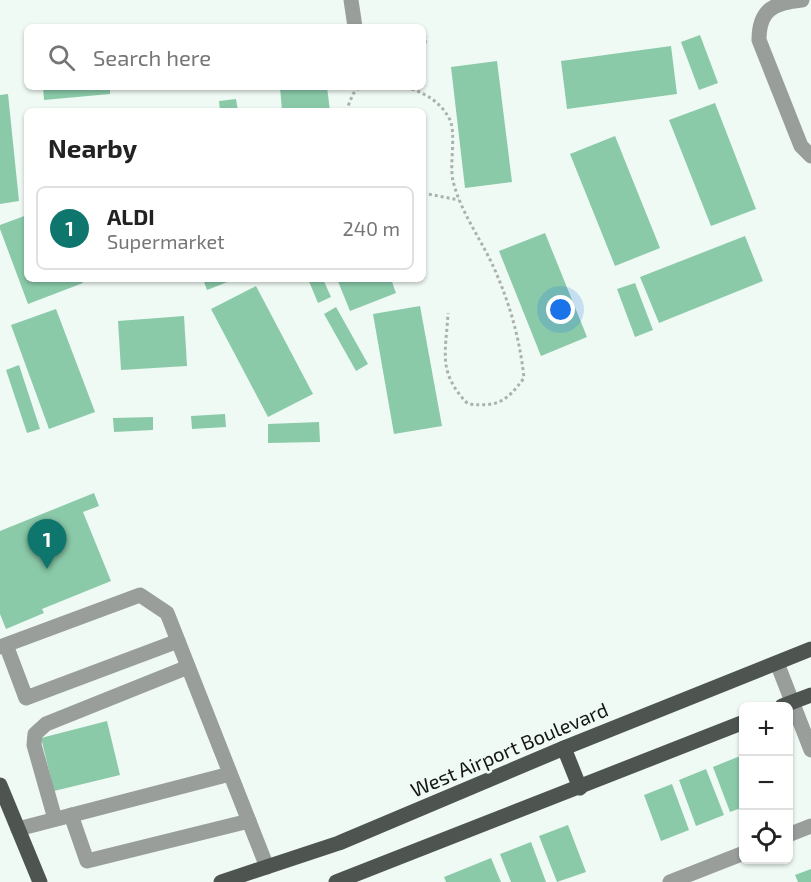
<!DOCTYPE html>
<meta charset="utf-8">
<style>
body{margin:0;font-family:"Exo 2",sans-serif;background:#f2f2f2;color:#222}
.controls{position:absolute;right:18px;bottom:18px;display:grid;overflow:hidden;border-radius:9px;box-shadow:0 2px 4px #0004}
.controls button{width:54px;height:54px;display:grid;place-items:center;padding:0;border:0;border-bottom:2px solid #e0e0e0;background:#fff;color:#222;font:30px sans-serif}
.you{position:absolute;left:561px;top:310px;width:21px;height:21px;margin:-15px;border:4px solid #fff;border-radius:50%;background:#1a73e8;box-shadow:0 0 0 9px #1a73e833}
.badge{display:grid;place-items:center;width:39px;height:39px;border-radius:50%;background:#0f766e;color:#fff;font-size:20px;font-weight:700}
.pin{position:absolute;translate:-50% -50px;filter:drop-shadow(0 2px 3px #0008)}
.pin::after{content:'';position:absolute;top:32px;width:21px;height:18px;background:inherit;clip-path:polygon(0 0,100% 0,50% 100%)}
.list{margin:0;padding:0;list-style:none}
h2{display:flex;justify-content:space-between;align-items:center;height:78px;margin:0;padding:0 24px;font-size:26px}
h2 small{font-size:20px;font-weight:400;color:#767676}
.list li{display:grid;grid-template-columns:39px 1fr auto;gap:18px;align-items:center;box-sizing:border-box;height:84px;margin:0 12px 12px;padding:0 12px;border:2px solid #e0e0e0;border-radius:9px}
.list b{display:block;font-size:22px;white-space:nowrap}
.list p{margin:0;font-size:20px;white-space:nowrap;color:#767676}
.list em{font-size:20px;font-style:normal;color:#767676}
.icon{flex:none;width:33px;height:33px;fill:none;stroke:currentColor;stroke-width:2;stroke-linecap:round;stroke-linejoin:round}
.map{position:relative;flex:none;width:811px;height:882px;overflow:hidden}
.search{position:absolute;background:#fff;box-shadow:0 2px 4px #0004;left:24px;top:24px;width:402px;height:66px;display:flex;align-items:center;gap:15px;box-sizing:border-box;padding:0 21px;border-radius:9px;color:#767676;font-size:22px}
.panel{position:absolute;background:#fff;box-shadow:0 2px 4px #0004;left:24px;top:108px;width:402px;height:174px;border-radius:9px}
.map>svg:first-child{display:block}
.building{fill:#8acaa9}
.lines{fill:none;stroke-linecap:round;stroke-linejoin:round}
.path{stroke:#aab2ad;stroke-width:3;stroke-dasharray:3 3;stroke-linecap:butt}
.minor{stroke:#999e9b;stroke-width:15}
.major{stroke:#4e5551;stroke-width:15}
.labels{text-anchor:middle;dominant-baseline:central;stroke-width:5;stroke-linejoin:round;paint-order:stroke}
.street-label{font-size:20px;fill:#131614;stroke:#f0faf4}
</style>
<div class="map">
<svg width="811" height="882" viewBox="0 0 811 882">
<rect width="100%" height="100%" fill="#f0faf4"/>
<g class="building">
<polygon points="700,35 718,83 699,90 681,42"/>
<polygon points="671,46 677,94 567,109 561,61"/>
<polygon points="497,61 512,182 465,188 451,67"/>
<polygon points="43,87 110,87 110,94 44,100"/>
<polygon points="280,87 327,87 330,111 282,111"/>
<polygon points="8,94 19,201 0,204 0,95"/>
<polygon points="236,99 238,111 220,111 219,101"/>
<polygon points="715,103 756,209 711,226 669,120"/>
<polygon points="615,136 660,248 615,266 570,154"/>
<polygon points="27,215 27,279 81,279 83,283 28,304 0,229 0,225"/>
<polygon points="545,233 587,337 541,356 499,251"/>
<polygon points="745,236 763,281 659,323 640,277"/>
<polygon points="203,279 235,279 207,290"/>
<polygon points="308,279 323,279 331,297 318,303"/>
<polygon points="337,279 391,279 396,293 350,311"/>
<polygon points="635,283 653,330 635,337 617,289"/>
<polygon points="256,286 313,394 268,417 211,309"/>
<polygon points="420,306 442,426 394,434 373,314"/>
<polygon points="336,307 368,364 356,371 324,314"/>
<polygon points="56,309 95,412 49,429 11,325"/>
<polygon points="184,316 187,366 121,370 118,321"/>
<polygon points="19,365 40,429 27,433 6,370"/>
<polygon points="225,414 226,427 192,429 191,416"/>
<polygon points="153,417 153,430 114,432 113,418"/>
<polygon points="319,422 320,442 268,443 268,424"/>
<polygon points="94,493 99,506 83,512 111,581 42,609 44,613 6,629 0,614 0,531"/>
<polygon points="107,721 120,775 54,791 41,738"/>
<polygon points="740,756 744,766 744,807 730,812 713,767"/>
<polygon points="706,769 724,815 696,826 679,780"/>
<polygon points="672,784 689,830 661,841 644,795"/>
<polygon points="568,825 586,872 557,882 539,836"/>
<polygon points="531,842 546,882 511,882 500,854"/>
<polygon points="491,858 501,882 446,882 444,877"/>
<polygon points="811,869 811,882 798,882 795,875"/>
</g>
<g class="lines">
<g class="path">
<polyline points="423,55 426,37"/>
<path d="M406,87C424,93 439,100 449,118C457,132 449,164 453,181C461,213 481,239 494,268C510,304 520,340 524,378C506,402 498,407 468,404C437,372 446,353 448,313"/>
<polyline points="346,111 353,94 360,87"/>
<polyline points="423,193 459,200"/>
</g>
<g class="minor">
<polyline points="351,0 355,27"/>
<path d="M802,0C774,3 759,9 759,40L801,146L811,156"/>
<polyline points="6,645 26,698 178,641"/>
<polyline points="0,647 140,595 167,613 267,867"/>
<polyline points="777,663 811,750"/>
<polyline points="71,815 87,861 249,821"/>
<polyline points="55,819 34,745 35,734 46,724 188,667"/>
<polyline points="18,829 230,774"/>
<polyline points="788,835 811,826"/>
<polyline points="670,882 744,853"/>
</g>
<g class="major">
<polyline points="782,706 811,695"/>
<polyline points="564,748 580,788"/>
<polyline points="0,785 40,882"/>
<polyline points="221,882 339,843 564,748 811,649"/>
<polyline points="336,882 744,722"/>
</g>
</g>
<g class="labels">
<g class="street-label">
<text transform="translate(509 749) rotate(-23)">West Airport Boulevard</text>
</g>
</g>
</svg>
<div class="controls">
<button>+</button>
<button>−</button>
<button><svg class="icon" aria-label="locate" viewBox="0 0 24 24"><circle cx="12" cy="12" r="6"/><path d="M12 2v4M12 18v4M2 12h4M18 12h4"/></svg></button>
</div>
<div class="you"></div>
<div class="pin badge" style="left:47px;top:569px">1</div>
<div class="search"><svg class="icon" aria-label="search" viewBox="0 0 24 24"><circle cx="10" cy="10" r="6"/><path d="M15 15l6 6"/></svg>Search here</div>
<section class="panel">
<h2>Nearby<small></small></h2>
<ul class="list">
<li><span class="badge">1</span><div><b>ALDI</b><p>Supermarket</p></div><em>240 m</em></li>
</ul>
</section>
</div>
